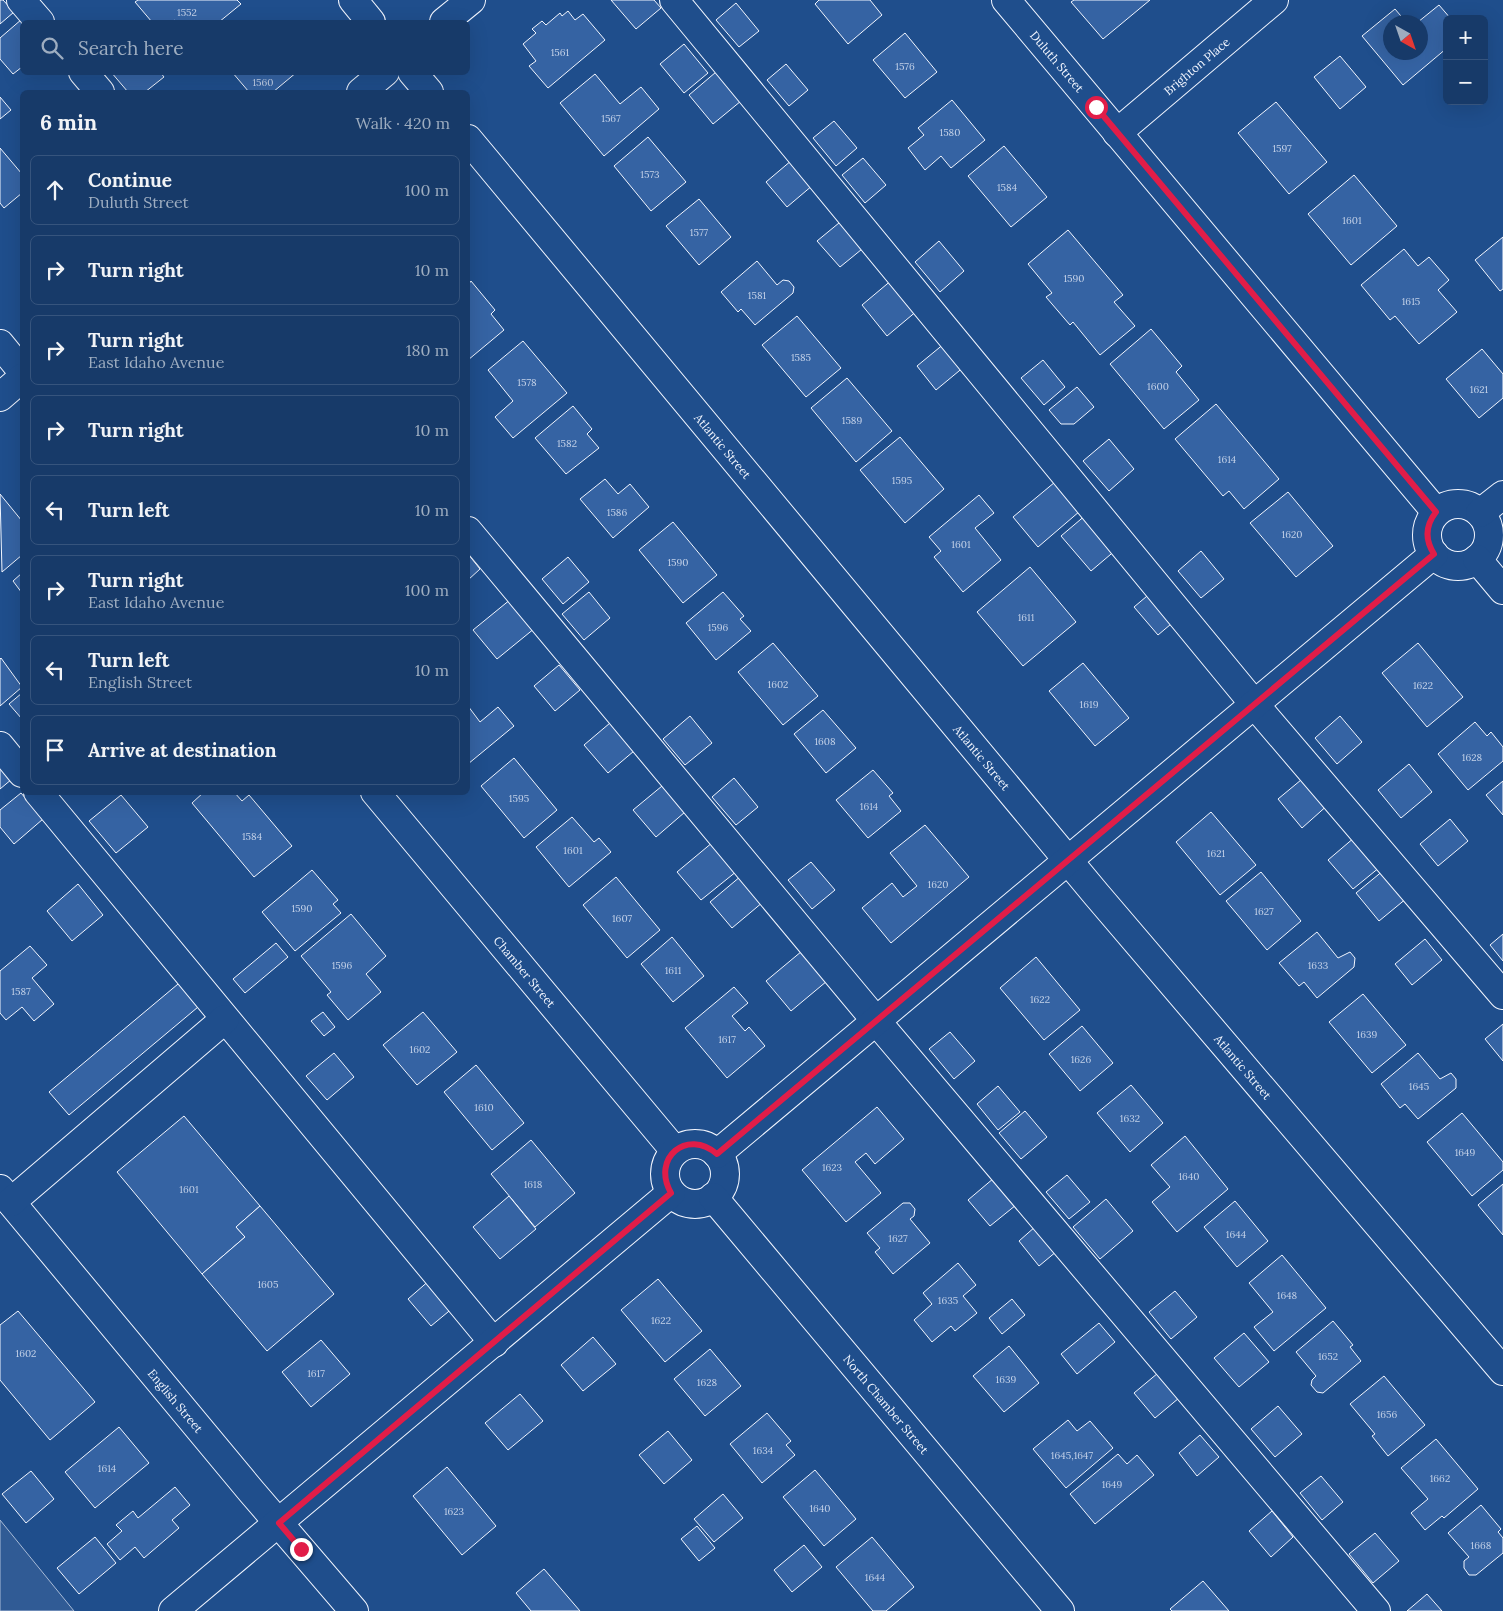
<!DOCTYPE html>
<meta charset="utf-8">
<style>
body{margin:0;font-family:Lora,serif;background:#20416f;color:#f1f3f6}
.controls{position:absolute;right:15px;top:15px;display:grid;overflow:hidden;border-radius:8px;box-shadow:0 5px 20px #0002}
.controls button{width:45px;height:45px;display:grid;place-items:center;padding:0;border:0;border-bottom:1px solid #36547d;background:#173a69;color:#f1f3f6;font:25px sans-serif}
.compass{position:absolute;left:1383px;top:15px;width:45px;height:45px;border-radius:50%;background:#173a69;box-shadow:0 5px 20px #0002;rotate:140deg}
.stop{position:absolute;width:15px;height:15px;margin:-11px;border:4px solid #e11d48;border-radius:50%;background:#fff}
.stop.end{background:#e11d48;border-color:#fff;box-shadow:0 1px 5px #0008}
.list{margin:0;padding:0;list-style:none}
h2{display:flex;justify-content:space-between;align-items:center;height:65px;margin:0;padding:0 20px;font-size:21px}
h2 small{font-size:16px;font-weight:400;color:#9eadc0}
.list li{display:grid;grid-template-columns:32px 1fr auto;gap:15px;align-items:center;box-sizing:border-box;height:70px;margin:0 10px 10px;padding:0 10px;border:1px solid #36547d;border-radius:8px}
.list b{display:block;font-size:19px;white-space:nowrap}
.list p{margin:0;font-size:16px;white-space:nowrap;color:#9eadc0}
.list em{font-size:16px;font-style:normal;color:#9eadc0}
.icon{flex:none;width:28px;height:28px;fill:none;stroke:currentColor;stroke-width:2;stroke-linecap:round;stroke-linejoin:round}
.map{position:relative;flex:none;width:1503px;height:1611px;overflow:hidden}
.search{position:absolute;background:#173a69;box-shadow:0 5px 20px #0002;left:20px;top:20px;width:450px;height:55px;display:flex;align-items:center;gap:12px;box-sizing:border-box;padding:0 18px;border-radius:8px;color:#9eadc0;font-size:19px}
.panel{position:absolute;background:#173a69;box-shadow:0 5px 20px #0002;left:20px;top:90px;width:450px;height:705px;border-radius:8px}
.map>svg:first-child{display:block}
.built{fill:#305b95;stroke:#a8bbd7}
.building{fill:#3563a3;stroke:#f2f6ff}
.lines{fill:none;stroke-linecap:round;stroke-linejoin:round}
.minor-casing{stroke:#f2f6ff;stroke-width:30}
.minor{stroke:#1f4e8c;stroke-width:28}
.route{stroke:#e11d48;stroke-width:6}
.labels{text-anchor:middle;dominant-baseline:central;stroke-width:4;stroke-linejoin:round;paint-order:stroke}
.number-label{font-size:10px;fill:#c3d1e8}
.street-label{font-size:12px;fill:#f2f6ff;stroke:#1f4e8c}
</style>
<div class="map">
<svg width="1503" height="1611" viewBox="0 0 1503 1611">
<rect width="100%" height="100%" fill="#1f4e8c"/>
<polygon class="built" points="0,1520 74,1611 0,1611"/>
<g class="building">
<polygon points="0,0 3,0 14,12 0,24"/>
<polygon points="138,0 237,0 241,4 219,22 177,22 175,20 172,22 152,22 135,2"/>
<polygon points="611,0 654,0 661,8 636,29"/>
<polygon points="819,0 870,0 882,15 848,44 815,4"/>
<polygon points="1074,0 1150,0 1103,39 1071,2"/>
<polygon points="736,3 759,31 739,47 716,20"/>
<polygon points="1439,5 1451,19 1447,19 1447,48 1403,85 1362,36 1395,9 1406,22 1390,22 1390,52 1420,52 1420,22 1418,22"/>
<polygon points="568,11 575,20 583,14 605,40 548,88 529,66 536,61 523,44 536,33 532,29 542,21 546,25 560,13 562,16"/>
<polygon points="22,19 22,67 13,74 0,59 0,38"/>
<polygon points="905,33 937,72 905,98 873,60"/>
<polygon points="684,44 708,73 684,93 660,64"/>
<polygon points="1340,56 1366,87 1340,109 1314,77"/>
<polygon points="786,64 808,90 789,106 767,80"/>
<polygon points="111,72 160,72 164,77 145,92 128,92"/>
<polygon points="232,72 297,72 273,92 249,92"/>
<polygon points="716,72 741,101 713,124 689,95"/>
<polygon points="595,74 620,104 641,87 659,109 604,156 560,103"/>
<polygon points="0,97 11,110 0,119"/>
<polygon points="952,100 985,140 951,168 941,156 925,170 908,148 924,135 918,128"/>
<polygon points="1276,102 1327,162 1289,194 1238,133"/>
<polygon points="834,121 857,148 836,166 813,138"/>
<polygon points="648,137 686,182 651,211 614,166"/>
<polygon points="1004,146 1047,197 1011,227 968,176"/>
<polygon points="0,148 22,174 22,193 4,208 0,203"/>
<polygon points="863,158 886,185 865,203 842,175"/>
<polygon points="792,160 813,185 787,207 766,182"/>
<polygon points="1354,175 1397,226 1351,265 1308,214"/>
<polygon points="699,199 731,237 699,265 666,226"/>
<polygon points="845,218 867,245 840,267 817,241"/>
<polygon points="1068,230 1123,295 1114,302 1135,326 1100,355 1073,322 1070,325 1046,297 1052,293 1028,264"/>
<polygon points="1503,237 1503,289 1500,291 1475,260"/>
<polygon points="939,241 964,271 940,292 915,262"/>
<polygon points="1404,249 1418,266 1429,257 1449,280 1438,290 1457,312 1419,344 1395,316 1390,320 1361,285"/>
<polygon points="757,261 777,285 783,280 789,281 794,287 793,293 755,325 741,309 738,312 721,292"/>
<polygon points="893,279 918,310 887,336 862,305"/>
<polygon points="471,281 495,310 491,314 504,330 468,360 468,285"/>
<polygon points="797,316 841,368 806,397 762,345"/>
<polygon points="1151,329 1182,366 1176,372 1199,400 1164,429 1110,364"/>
<polygon points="523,341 567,393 513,438 495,417 513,401 488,370"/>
<polygon points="945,343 965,366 936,390 917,366"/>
<polygon points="1482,349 1503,374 1503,398 1479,418 1446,379"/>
<polygon points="1043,360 1065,387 1044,405 1021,378"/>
<polygon points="847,378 892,431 856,462 811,408"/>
<polygon points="1077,387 1094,407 1074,424 1061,424 1049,410"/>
<polygon points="1216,404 1279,479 1244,509 1229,491 1223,496 1175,439"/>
<polygon points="573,406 592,429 587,434 599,448 566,474 535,438"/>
<polygon points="900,437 944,489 905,523 860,470"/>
<polygon points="1109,439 1134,469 1109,491 1083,461"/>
<polygon points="605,479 618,494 630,484 649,507 613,538 580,499"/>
<polygon points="1055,482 1080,511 1038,547 1013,517"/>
<polygon points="1288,492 1333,546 1296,577 1250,523"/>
<polygon points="0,494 22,521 22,555 2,572"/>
<polygon points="979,495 994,513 975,528 1001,560 963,592 934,557 941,551 929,537"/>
<polygon points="1087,514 1117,549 1091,571 1061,536"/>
<polygon points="673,522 717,575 683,603 639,550"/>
<polygon points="1201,551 1224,579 1201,598 1178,571"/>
<polygon points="468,554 480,569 468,580"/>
<polygon points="568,557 589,582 563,604 542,579"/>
<polygon points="1030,567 1076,622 1023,666 977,612"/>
<polygon points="22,573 22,593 13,581"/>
<polygon points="1153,591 1177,619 1158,635 1134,607"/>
<polygon points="589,592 610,618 584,640 562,614"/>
<polygon points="723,592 744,616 740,619 751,631 716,660 686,623"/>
<polygon points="511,599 535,628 497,659 473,630"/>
<polygon points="773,643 818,696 783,725 738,672"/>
<polygon points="1418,643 1463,697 1427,727 1382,673"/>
<polygon points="1,658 22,687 0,706 0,659"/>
<polygon points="1083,663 1129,718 1095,746 1049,691"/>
<polygon points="559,665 580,690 555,711 534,686"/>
<polygon points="22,693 22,719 9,704"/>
<polygon points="468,706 480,722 498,707 514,726 468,764"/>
<polygon points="823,710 856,748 826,773 794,734"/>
<polygon points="690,716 712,743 685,765 663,739"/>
<polygon points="1340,716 1362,742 1337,764 1315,738"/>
<polygon points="1475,722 1487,736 1491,732 1503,747 1503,761 1468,790 1438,754"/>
<polygon points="610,723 634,751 608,773 584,745"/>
<polygon points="514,758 557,810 524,838 481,786"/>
<polygon points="0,764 12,779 0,789"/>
<polygon points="1409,764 1432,792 1401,818 1378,790"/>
<polygon points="873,770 893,793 889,796 901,811 868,838 836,800"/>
<polygon points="1307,775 1330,803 1302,828 1278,799"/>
<polygon points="734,778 758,807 736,825 712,797"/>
<polygon points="1503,781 1503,815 1486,795"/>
<polygon points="662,786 685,812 656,837 633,810"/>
<polygon points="204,792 234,792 242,801 249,795 292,846 254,877 192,803"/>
<polygon points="21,793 43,819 14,844 0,827 0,810"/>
<polygon points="121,795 148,827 116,853 89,821"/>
<polygon points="1211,812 1256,865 1220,895 1176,842"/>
<polygon points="572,817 594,842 599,838 611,852 569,887 536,847"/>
<polygon points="1450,819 1468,841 1438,866 1420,844"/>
<polygon points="925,825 969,877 891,943 862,908 892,883 903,897 917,886 890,853"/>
<polygon points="1355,837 1380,867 1353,889 1328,860"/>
<polygon points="713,842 737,871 701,900 677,872"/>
<polygon points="811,862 835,890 812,909 788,880"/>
<polygon points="312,870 338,900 333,904 341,913 295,951 262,912"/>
<polygon points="1384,870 1407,898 1379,921 1356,893"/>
<polygon points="1261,872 1301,921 1267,950 1226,901"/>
<polygon points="741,876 763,902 732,928 710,902"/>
<polygon points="616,877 660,930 627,958 583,905"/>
<polygon points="78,884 103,915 72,941 47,911"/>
<polygon points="351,914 386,956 366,974 381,992 348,1020 327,995 331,992 301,956"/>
<polygon points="1317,932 1338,958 1350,952 1355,958 1354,967 1317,998 1304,982 1299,986 1279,963"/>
<polygon points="1503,934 1503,961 1490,945"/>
<polygon points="672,937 704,976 673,1002 641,964"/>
<polygon points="1425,939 1442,960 1412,985 1395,964"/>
<polygon points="276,943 288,957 245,993 233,979"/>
<polygon points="30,946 47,965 32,978 54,1004 34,1021 22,1007 6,1020 0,1013 0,971"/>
<polygon points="802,951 827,981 791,1011 766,981"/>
<polygon points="1036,957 1080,1010 1044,1040 1000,988"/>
<polygon points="184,979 204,1002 69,1115 49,1092"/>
<polygon points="734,987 748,1003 732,1016 745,1031 749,1027 765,1046 727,1078 685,1028"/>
<polygon points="1363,994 1406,1045 1372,1073 1329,1022"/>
<polygon points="323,1012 335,1027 324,1036 311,1021"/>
<polygon points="423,1012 457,1052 417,1085 383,1045"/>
<polygon points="1503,1024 1503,1061 1485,1039"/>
<polygon points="1082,1026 1113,1063 1080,1091 1049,1054"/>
<polygon points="950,1032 975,1061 954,1079 929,1049"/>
<polygon points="334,1053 354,1077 327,1100 306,1076"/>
<polygon points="1418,1053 1440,1079 1451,1073 1456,1079 1456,1088 1418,1119 1405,1104 1400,1108 1381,1084"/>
<polygon points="476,1065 524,1123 492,1150 444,1092"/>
<polygon points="1131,1085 1163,1123 1130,1152 1097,1113"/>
<polygon points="998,1086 1020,1112 998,1130 977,1104"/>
<polygon points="877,1107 904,1139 875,1164 866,1153 855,1162 881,1193 846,1222 802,1170"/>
<polygon points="1025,1111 1047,1137 1021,1159 999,1133"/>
<polygon points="1462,1113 1503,1162 1503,1170 1472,1196 1427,1142"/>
<polygon points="184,1116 260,1206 236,1227 245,1237 202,1274 117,1172"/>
<polygon points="1185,1136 1228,1189 1177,1232 1152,1202 1170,1187 1151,1165"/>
<polygon points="531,1140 575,1193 535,1227 491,1174"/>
<polygon points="1067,1175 1090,1202 1069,1219 1046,1192"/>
<polygon points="994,1178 1016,1205 990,1226 968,1200"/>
<polygon points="1503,1184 1503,1235 1478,1205"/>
<polygon points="509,1196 536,1229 500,1259 473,1227"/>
<polygon points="1106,1199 1133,1231 1100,1259 1073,1227"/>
<polygon points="1235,1201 1268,1241 1237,1267 1204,1227"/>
<polygon points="903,1203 910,1203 915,1209 914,1216 910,1219 930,1243 893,1274 875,1252 880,1248 867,1233"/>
<polygon points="260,1206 334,1294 267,1351 202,1274 245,1237 236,1227"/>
<polygon points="1036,1226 1057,1251 1039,1266 1019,1241"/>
<polygon points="1282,1255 1326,1308 1274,1351 1254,1327 1273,1312 1249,1283"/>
<polygon points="958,1263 976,1285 963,1296 977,1313 955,1331 951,1326 932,1342 914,1320 932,1304 923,1293"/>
<polygon points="431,1279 454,1307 431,1326 408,1299"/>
<polygon points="658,1279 702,1331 665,1362 621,1310"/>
<polygon points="1175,1291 1197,1317 1171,1339 1149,1312"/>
<polygon points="1012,1299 1025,1315 1002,1334 989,1318"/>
<polygon points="18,1311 95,1402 50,1440 0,1380 0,1325"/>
<polygon points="1333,1321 1353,1345 1350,1347 1361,1361 1323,1393 1317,1392 1311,1385 1312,1380 1316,1376 1296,1352"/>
<polygon points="1099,1323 1115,1342 1077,1374 1061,1354"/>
<polygon points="1244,1333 1269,1362 1239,1387 1214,1358"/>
<polygon points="593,1337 616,1364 583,1391 561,1365"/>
<polygon points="321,1340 350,1374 311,1407 282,1372"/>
<polygon points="1009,1346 1039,1383 1004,1412 973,1376"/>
<polygon points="710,1349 741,1386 705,1416 674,1379"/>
<polygon points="1158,1373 1179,1398 1155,1418 1134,1393"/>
<polygon points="1384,1376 1425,1425 1388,1456 1372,1436 1375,1434 1350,1404"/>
<polygon points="520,1394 543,1421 508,1450 485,1423"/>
<polygon points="1278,1406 1302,1434 1275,1457 1251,1429"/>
<polygon points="767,1413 791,1441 786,1445 795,1455 762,1483 730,1444"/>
<polygon points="1068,1420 1077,1431 1090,1421 1113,1448 1066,1488 1033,1449"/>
<polygon points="119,1427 149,1463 95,1508 65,1472"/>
<polygon points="668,1431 692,1460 664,1484 639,1455"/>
<polygon points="1200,1435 1219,1457 1197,1476 1179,1453"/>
<polygon points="1436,1439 1478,1489 1444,1518 1442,1516 1425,1530 1411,1513 1428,1499 1401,1468"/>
<polygon points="1118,1454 1127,1464 1137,1455 1154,1475 1095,1524 1070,1494"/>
<polygon points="447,1467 496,1526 462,1555 413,1496"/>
<polygon points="815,1470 856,1519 824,1546 783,1497"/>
<polygon points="31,1471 54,1499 26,1523 2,1494"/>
<polygon points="1321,1476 1343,1502 1322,1520 1300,1493"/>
<polygon points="175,1487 190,1505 172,1520 179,1528 144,1558 135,1547 120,1560 107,1544 122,1531 116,1525 133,1511 138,1518"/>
<polygon points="723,1494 743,1518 714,1542 694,1519"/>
<polygon points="1481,1505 1501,1529 1498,1532 1503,1538 1503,1553 1476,1575 1469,1575 1464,1568 1464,1561 1469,1557 1448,1533"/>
<polygon points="1272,1511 1293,1537 1271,1557 1249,1531"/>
<polygon points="697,1526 715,1548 699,1561 681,1539"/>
<polygon points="1375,1533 1399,1561 1373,1583 1349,1554"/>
<polygon points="95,1537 116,1563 79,1594 57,1568"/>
<polygon points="872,1537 914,1587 886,1611 873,1611 836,1567"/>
<polygon points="804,1545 822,1567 792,1592 774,1570"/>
<polygon points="544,1569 580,1611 531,1611 516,1593"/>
<polygon points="1203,1581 1229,1611 1172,1611 1170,1609"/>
<polygon points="1427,1594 1442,1611 1407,1611"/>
</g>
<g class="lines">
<g class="minor-casing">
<g id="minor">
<polyline points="21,0 40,22"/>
<polyline points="353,0 371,22"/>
<polyline points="674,0 1255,705 1503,995"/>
<path id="s1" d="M1006,0L1436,512"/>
<polyline points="444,22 471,0"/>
<polyline points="83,72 100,92"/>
<polyline points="412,72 429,92"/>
<polyline points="361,92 385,72"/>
<path id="s2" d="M1117,133L1274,0"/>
<path id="s3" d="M468,139L1096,894L1503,1371"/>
<polyline points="0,344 22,371"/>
<polyline points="0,397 22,378"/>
<circle cx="1458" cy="535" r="31"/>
<polyline points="1480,513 1503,495"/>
<polyline points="468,531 877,1022 1376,1611"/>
<polyline points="1477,559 1503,590"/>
<polyline points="0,746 22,773"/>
<polyline points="38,792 494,1343"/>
<path id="s4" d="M375,792L675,1151"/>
<circle cx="695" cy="1174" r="30"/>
<polyline points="717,1154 1434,554"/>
<path id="s5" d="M0,1189L251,1491L354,1611"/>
<path id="s6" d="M713,1197L1060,1611"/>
<polyline points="11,1202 225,1019"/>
<polyline points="173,1611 671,1193"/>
</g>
</g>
<use href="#minor" class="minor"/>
</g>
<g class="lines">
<path class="route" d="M301,1549L279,1523L671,1193C651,1158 687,1128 717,1154L1434,554C1425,540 1425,526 1436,512L1096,107"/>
</g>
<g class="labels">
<g class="number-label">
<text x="187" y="12">1552</text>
<text x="560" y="52">1561</text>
<text x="905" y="66">1576</text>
<text x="263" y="82">1560</text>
<text x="611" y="118">1567</text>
<text x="950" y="132">1580</text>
<text x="1282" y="148">1597</text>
<text x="650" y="174">1573</text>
<text x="1007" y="187">1584</text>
<text x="1352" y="220">1601</text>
<text x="699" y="232">1577</text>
<text x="1074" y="278">1590</text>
<text x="757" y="295">1581</text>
<text x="1411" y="301">1615</text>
<text x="801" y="357">1585</text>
<text x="527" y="382">1578</text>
<text x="1158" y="386">1600</text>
<text x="1479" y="389">1621</text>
<text x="852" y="420">1589</text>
<text x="567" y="443">1582</text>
<text x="1227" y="459">1614</text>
<text x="902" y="480">1595</text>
<text x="617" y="512">1586</text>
<text x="1292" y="534">1620</text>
<text x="961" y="544">1601</text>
<text x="678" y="562">1590</text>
<text x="1026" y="617">1611</text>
<text x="718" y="627">1596</text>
<text x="778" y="684">1602</text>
<text x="1423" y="685">1622</text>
<text x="1089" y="704">1619</text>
<text x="825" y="741">1608</text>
<text x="1472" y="757">1628</text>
<text x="519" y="798">1595</text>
<text x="869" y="806">1614</text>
<text x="252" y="836">1584</text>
<text x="573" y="850">1601</text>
<text x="1216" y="853">1621</text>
<text x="938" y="884">1620</text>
<text x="302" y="908">1590</text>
<text x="1264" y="911">1627</text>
<text x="622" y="918">1607</text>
<text x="342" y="965">1596</text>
<text x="1318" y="965">1633</text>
<text x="673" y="970">1611</text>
<text x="21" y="991">1587</text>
<text x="1040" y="999">1622</text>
<text x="1367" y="1034">1639</text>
<text x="727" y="1039">1617</text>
<text x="420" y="1049">1602</text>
<text x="1081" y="1059">1626</text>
<text x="1419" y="1086">1645</text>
<text x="484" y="1107">1610</text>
<text x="1130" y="1118">1632</text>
<text x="1465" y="1152">1649</text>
<text x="832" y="1167">1623</text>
<text x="1189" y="1176">1640</text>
<text x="533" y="1184">1618</text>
<text x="189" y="1189">1601</text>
<text x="1236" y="1234">1644</text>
<text x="898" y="1238">1627</text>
<text x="268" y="1284">1605</text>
<text x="1287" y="1295">1648</text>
<text x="948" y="1300">1635</text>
<text x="661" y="1320">1622</text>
<text x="26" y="1353">1602</text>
<text x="1328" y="1356">1652</text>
<text x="316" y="1373">1617</text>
<text x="1006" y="1379">1639</text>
<text x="707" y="1382">1628</text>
<text x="1387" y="1414">1656</text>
<text x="763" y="1450">1634</text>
<text x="1072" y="1455">1645,1647</text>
<text x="107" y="1468">1614</text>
<text x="1440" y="1478">1662</text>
<text x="1112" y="1484">1649</text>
<text x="820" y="1508">1640</text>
<text x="454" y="1511">1623</text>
<text x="1481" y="1545">1668</text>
<text x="875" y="1577">1644</text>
</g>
<g class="street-label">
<text stroke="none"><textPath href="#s1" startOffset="80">Duluth Street</textPath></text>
<text stroke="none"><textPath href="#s2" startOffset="104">Brighton Place</textPath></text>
<text stroke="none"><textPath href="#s3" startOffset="399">Atlantic Street</textPath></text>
<text stroke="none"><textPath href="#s3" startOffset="804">Atlantic Street</textPath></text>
<text stroke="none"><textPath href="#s4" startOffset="234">Chamber Street</textPath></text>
<text stroke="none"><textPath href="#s3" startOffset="1209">Atlantic Street</textPath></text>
<text stroke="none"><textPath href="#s5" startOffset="275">English Street</textPath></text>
<text stroke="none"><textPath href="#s6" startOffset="270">North Chamber Street</textPath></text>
</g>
</g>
</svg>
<div class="controls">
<button>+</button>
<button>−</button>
</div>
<svg class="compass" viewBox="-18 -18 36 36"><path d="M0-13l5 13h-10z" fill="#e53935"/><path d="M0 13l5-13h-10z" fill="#9eadc0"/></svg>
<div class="stop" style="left:1096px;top:107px"></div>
<div class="stop end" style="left:301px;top:1549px"></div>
<div class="search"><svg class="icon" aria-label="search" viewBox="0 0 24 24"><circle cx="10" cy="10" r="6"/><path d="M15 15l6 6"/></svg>Search here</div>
<section class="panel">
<h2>6 min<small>Walk · 420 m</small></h2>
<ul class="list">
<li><svg class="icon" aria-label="ahead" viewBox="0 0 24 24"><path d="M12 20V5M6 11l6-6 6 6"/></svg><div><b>Continue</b><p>Duluth Street</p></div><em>100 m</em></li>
<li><svg class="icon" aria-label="right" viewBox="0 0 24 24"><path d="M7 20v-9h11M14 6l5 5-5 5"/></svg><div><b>Turn right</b></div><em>10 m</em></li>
<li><svg class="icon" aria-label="right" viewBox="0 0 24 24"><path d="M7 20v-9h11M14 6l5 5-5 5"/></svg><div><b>Turn right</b><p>East Idaho Avenue</p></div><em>180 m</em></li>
<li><svg class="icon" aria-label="right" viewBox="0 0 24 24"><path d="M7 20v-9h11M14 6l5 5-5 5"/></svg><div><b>Turn right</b></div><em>10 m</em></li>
<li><svg class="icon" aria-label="left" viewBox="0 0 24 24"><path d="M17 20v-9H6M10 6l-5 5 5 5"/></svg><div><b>Turn left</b></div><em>10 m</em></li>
<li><svg class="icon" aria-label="right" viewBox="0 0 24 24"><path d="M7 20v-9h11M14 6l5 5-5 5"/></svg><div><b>Turn right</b><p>East Idaho Avenue</p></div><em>100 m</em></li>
<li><svg class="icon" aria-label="left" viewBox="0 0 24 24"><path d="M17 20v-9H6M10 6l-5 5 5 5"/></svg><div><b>Turn left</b><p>English Street</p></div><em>10 m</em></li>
<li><svg class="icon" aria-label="arrive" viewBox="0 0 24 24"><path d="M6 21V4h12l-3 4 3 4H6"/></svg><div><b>Arrive at destination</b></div></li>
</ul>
</section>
</div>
